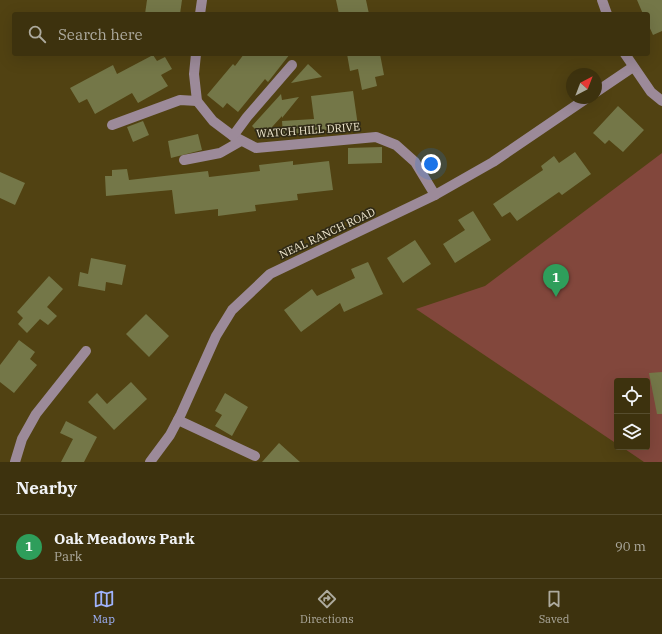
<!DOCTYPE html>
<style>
body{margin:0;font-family:"IBM Plex Serif",serif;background:#443a17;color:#f1f3f6}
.controls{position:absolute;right:12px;bottom:12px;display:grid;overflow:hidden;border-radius:4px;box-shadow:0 4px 16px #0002}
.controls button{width:36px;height:36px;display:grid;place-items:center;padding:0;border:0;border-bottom:1px solid #564d2e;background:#3d320e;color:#f1f3f6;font:20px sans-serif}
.compass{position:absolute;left:566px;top:68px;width:36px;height:36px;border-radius:50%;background:#3d320e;box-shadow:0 4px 16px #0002;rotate:42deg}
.you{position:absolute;left:431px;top:164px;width:14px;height:14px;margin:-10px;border:3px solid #fff;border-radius:50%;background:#1a73e8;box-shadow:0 0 0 6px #1a73e833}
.badge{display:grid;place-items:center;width:26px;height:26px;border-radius:50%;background:#9fb3fd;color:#fff;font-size:13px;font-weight:700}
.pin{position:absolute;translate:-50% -33px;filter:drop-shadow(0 1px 2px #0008)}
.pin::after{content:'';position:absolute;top:21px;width:14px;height:12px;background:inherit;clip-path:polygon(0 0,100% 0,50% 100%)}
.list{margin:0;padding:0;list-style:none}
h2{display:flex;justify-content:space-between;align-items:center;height:52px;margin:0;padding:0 16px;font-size:17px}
h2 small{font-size:13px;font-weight:400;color:#adaa9e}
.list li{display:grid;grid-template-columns:26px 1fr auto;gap:12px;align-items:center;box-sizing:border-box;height:64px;padding:0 16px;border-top:1px solid #564d2e}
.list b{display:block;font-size:15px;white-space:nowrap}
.list p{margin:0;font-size:13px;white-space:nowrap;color:#adaa9e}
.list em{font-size:13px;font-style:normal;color:#adaa9e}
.icon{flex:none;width:22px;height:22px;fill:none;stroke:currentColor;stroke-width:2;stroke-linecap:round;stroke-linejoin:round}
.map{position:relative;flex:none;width:662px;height:462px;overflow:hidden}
.search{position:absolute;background:#3d320e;box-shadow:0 4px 16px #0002;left:12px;right:12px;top:12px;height:44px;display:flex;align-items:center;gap:10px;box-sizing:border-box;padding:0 14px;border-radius:4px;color:#adaa9e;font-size:15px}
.sheet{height:116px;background:#3d320e}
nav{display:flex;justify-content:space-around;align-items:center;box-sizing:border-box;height:56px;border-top:1px solid #564d2e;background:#3d320e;font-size:11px;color:#adaa9e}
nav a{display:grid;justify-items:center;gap:2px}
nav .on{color:#9fb3fd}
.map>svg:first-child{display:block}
.green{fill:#82473c}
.building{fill:#747748}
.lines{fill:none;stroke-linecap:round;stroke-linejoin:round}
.minor{stroke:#9c8a99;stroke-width:10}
.labels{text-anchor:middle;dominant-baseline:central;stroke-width:3.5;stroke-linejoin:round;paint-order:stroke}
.street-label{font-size:11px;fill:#f0e8cf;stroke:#302a16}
</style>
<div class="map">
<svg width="662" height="462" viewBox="0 0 662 462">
<rect width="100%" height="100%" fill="#514212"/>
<polygon class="green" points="662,153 662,462 644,462 622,447 647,447 647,381 617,381 617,444 416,309 485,286"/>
<g class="building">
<polygon points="147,0 182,0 180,14 145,14"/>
<polygon points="336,0 366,0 369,14 339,14"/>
<polygon points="637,0 662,0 662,31 653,35 648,24 648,14 643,14"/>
<polygon points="244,54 290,54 268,82 265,79 238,112 227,103 223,108 207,95 233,64 235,66"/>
<polygon points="347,54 380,54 384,75 375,77 377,86 362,90 358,69 350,71"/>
<polygon points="153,55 157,61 165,57 172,69 161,75 168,86 138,103 132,93 95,114 87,99 79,103 70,88 113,65 117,74"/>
<polygon points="308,64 322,77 291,83"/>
<polygon points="353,91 358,126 283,135 282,121 314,119 311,96"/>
<polygon points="281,94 282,100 299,97 282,118 282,116 263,137 252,126"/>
<polygon points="618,106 644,130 623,152 609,140 605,144 593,133"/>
<polygon points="143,121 149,135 133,142 127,127"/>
<polygon points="198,134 202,150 171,158 168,141"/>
<polygon points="382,147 382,163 348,164 348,148"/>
<polygon points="575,152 591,174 562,195 559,192 517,221 510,212 502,217 493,204 543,170 541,166 554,156 559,163"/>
<polygon points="293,161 293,165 329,161 333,190 297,194 298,200 255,205 256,211 218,216 218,209 175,214 172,190 106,196 105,176 112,176 112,170 127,169 129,180 208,171 209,177 260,171 259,165"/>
<polygon points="0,172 25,183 15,205 0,198"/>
<polygon points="473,211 491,240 455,263 443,244 465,230 458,220"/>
<polygon points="415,240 431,264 403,283 387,258"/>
<polygon points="91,258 126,265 122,285 106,282 105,291 78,286 80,272 88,274"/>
<polygon points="368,262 383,294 344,312 340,303 301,332 284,310 312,289 317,296 355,278 351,269"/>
<polygon points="49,276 63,289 47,307 57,316 48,325 40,319 27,333 18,324 23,318 17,312"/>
<polygon points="146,314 169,336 149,357 126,334"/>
<polygon points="19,340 35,352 30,359 37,365 14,393 0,382 0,365"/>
<polygon points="662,372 662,414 657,414 649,373"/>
<polygon points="131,382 147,399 114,430 88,402 97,393 107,404"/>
<polygon points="225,393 248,407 232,436 215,426 222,415 215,411"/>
<polygon points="66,421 97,437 84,462 61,462 73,439 60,433"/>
<polygon points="279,443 300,462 262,462"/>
</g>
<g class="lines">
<g class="minor">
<polyline points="602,0 607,14"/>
<polyline points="200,14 202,0"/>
<polyline points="196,54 194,74 197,101 213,121 233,136 256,148 376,137 396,145 415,162 435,195"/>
<polyline points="625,54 651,92 662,101"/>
<polyline points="596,92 633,67"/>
<polyline points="112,125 180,100 197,101"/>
<polyline points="233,136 247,117 292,65"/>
<polyline points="184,160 220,153 241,141"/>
<polyline points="178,420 255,456"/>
<polyline points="15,462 22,439 36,414 86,351"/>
<polyline points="150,462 170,435 181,414 216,336 232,310 270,274 435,195 493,162 587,98"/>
</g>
</g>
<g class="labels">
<g class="street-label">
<text transform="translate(308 130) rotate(-4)">WATCH HILL DRIVE</text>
<text transform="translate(327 233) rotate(-25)">NEAL RANCH ROAD</text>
</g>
</g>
</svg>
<div class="controls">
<button><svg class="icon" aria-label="locate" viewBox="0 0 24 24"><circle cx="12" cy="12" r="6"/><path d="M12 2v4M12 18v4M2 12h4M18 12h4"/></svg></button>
<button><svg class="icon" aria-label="layers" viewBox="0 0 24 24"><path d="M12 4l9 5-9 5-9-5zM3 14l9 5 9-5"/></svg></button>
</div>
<svg class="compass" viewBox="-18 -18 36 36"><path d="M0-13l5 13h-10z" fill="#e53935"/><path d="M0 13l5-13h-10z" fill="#adaa9e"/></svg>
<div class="you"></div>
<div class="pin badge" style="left:556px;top:297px;background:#2e9e5b">1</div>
<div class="search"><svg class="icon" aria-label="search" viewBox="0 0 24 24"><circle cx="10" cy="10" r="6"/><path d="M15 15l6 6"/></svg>Search here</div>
</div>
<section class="sheet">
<h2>Nearby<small></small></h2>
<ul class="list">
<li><span class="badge" style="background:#2e9e5b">1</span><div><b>Oak Meadows Park</b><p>Park</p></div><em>90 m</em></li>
</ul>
</section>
<nav>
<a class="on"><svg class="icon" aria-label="map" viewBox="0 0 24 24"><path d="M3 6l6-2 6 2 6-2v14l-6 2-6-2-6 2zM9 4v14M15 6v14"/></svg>Map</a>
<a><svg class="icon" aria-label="directions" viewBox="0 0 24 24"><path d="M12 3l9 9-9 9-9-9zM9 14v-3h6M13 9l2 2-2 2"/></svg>Directions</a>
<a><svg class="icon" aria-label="saved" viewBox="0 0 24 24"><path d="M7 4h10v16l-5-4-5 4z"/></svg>Saved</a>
</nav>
